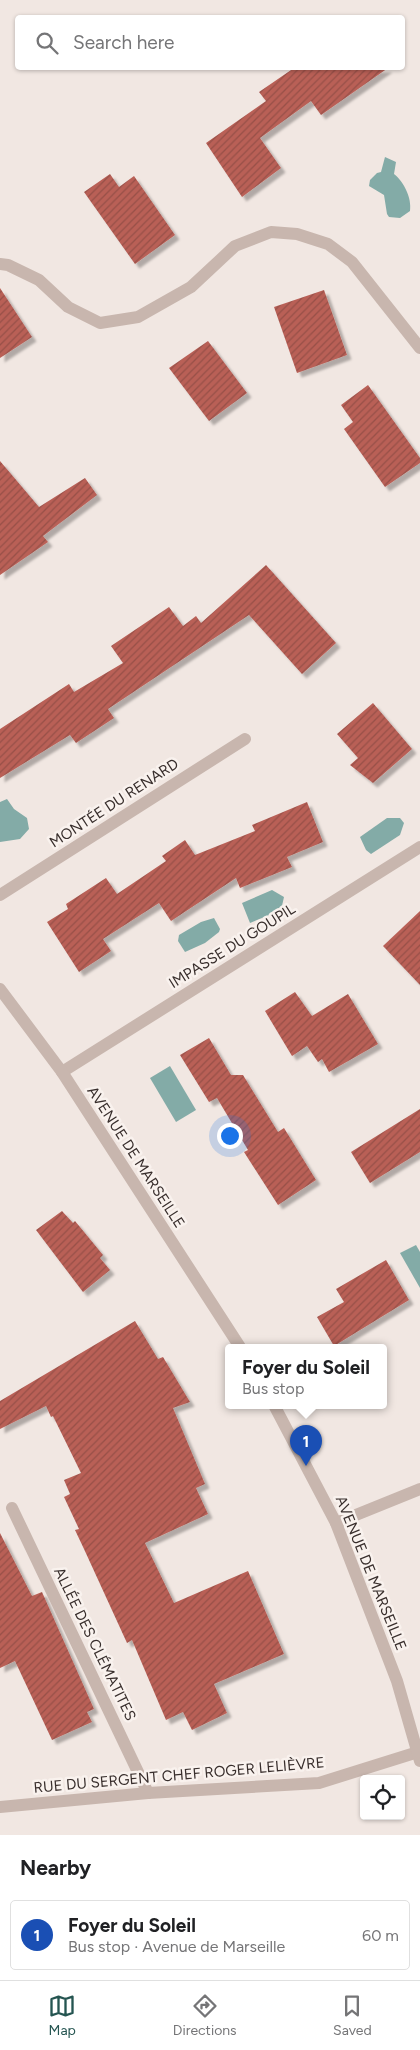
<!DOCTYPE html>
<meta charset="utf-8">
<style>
body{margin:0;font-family:Figtree,sans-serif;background:#f6f6f6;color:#202124}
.controls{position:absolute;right:15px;bottom:15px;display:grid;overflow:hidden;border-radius:5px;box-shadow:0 1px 4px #0004}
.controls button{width:45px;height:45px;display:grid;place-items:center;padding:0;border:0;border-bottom:1px solid #e0e0e0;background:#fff;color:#202124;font:25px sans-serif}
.you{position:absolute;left:229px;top:1135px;width:18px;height:18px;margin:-12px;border:4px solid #fff;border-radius:50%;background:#1a73e8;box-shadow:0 0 0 8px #1a73e833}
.badge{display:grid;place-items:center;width:32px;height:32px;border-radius:50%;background:#255551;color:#fff;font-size:16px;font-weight:700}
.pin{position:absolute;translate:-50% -41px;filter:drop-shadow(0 1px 2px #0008)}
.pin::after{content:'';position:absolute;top:26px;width:18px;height:15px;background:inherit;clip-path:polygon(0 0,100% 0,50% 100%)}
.popup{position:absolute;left:225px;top:1344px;width:162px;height:65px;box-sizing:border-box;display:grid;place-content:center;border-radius:5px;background:#fff;filter:drop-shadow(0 1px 4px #0005);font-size:16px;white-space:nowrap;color:#757577}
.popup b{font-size:19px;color:#202124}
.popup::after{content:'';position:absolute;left:50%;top:100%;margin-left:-10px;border:10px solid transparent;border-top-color:#fff}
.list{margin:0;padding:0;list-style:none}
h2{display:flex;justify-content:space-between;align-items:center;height:65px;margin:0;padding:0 20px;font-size:21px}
h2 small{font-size:16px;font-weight:400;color:#757577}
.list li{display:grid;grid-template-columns:32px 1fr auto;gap:15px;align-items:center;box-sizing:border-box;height:70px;margin:0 10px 10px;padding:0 10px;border:1px solid #e0e0e0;border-radius:5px}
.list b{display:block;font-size:19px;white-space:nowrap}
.list p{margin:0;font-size:16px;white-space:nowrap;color:#757577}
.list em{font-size:16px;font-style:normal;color:#757577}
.icon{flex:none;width:28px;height:28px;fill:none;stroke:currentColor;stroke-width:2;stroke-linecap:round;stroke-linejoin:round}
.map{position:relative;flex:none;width:420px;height:1835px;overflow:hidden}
.search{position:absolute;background:#fff;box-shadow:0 1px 4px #0004;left:15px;right:15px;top:15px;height:55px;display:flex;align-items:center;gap:12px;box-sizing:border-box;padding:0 18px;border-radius:5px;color:#757577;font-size:19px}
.sheet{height:145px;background:#fff}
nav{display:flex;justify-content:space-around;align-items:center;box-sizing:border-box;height:70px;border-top:1px solid #e0e0e0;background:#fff;font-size:14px;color:#757577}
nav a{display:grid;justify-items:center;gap:2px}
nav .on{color:#255551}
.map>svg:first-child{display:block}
.water{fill:#83aba7}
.building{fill:url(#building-hatch);filter:url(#shadow)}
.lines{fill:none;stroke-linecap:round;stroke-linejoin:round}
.minor{stroke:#c8b6ae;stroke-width:12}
.tertiary{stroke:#c8b6ae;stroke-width:12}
.labels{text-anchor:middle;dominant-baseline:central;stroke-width:5;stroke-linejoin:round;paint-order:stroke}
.street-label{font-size:15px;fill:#382e2c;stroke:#f9f2ee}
</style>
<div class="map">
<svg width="420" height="1835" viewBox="0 0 420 1835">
<defs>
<pattern id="building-hatch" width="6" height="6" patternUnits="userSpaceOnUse" patternTransform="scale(1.25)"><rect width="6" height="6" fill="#b96057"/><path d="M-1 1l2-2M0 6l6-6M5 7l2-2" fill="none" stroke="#975048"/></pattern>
<filter id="shadow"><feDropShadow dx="4.5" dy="4.5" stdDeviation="1" flood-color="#0004"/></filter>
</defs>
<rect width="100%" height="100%" fill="#f1e7e2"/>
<g class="water">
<path d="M385,157L396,162L394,174C404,182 412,198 410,211L400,218L389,217L387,214L384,195L369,186L370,180L377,173L381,172Z"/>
<polygon points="7,799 14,809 27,818 29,829 20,839 0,842 0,802"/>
<polygon points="387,818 400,818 404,823 400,835 371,854 366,850 360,837"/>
<polygon points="272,890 284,897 281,910 250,923 242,903"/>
<polygon points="214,918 220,929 219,932 205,943 185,952 178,941 179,935 201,922"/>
<polygon points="170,1066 196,1110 176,1122 150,1078"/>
<polygon points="416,1245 420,1252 420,1288 400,1253"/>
</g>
<g class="building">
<polygon points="294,68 388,68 321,115 311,101 260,138 281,168 242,197 206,143 266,101 259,92"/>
<polygon points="110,174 119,187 134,176 175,235 135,264 84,192"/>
<polygon points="0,288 32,337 0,358"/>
<polygon points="324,290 347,355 297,373 274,307"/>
<polygon points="208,341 247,393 209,421 169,368"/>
<polygon points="368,385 420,458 420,463 385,487 344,429 353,422 341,405"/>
<polygon points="0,461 39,507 85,478 97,495 43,536 48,542 0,575"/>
<polygon points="266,565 336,643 302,674 249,615 108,709 114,718 76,743 70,735 0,778 0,729 69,684 74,692 123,663 111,646 169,607 183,626 196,616 201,623"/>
<polygon points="373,703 412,749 373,783 350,765 358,758 337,734"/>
<polygon points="307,802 323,842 287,857 292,867 240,888 236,878 171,921 159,903 103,939 111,951 79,972 47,922 68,909 66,904 106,878 117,894 166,861 162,856 185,840 195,855 255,831 252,825"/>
<polygon points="420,911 420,985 383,946"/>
<polygon points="295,992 312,1016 348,994 378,1044 329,1072 322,1059 318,1062 307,1046 292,1056 265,1011"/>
<polygon points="209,1038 231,1075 243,1075 278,1132 284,1128 316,1180 278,1205 244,1152 248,1150 217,1098 209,1102 180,1055"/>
<polygon points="420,1109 420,1152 370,1183 351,1152"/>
<polygon points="62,1211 73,1223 75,1221 103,1255 100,1258 110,1270 83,1292 36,1230"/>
<polygon points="386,1260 409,1300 334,1346 317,1317 344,1302 336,1289"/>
<polygon points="135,1321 158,1359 163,1357 190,1402 173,1408 205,1484 196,1488 208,1514 145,1543 174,1603 248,1571 284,1654 214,1684 227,1713 192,1730 183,1712 166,1720 132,1640 127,1643 84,1549 75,1530 79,1529 64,1497 70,1494 64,1480 81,1473 53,1416 51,1417 46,1406 0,1429 0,1401"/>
<polygon points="0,1533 32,1596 42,1592 94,1709 87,1712 92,1722 52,1740 15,1661 0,1668"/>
</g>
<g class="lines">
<g class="minor">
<polyline points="0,264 8,265 39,280 68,307 100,323 138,317 191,287 235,246 271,232 297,234 328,244 352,262 420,348"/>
<polyline points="0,895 245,739"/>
<polyline points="62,1072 420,847"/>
<polyline points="12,1508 148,1793"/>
<polyline points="336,1523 420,1489"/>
<polyline points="0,1807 148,1793 319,1783 418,1752"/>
</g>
<g class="tertiary">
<polyline points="0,989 62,1072 240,1347"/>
<polyline points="274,1405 336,1523 397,1681 420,1761"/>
</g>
</g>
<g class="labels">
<g class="street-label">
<text transform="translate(114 803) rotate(-33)">MONTÉE DU RENARD</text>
<text transform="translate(232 946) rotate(-32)">IMPASSE DU GOUPIL</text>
<text transform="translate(136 1157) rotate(57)">AVENUE DE MARSEILLE</text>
<text transform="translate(371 1573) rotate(68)">AVENUE DE MARSEILLE</text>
<text transform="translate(95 1644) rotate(64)">ALLÉE DES CLÉMATITES</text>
<text transform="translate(179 1775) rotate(-5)">RUE DU SERGENT CHEF ROGER LELIÈVRE</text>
</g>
</g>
</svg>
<div class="controls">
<button><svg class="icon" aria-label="locate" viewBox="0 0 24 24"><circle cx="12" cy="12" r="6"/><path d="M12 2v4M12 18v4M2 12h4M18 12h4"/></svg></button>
</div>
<div class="you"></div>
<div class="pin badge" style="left:306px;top:1466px;background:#1a4fb4">1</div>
<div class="popup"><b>Foyer du Soleil</b>Bus stop</div>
<div class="search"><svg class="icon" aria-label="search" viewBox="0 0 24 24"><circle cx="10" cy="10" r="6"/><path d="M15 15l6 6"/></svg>Search here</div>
</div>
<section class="sheet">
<h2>Nearby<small></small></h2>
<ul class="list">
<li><span class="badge" style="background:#1a4fb4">1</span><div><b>Foyer du Soleil</b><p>Bus stop · Avenue de Marseille</p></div><em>60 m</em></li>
</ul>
</section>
<nav>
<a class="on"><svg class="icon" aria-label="map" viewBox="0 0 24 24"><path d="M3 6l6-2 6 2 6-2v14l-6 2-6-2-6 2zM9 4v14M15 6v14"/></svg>Map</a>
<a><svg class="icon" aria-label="directions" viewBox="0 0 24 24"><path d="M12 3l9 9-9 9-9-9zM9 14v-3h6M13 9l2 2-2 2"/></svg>Directions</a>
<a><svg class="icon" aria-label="saved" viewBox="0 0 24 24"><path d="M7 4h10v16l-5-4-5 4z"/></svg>Saved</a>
</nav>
